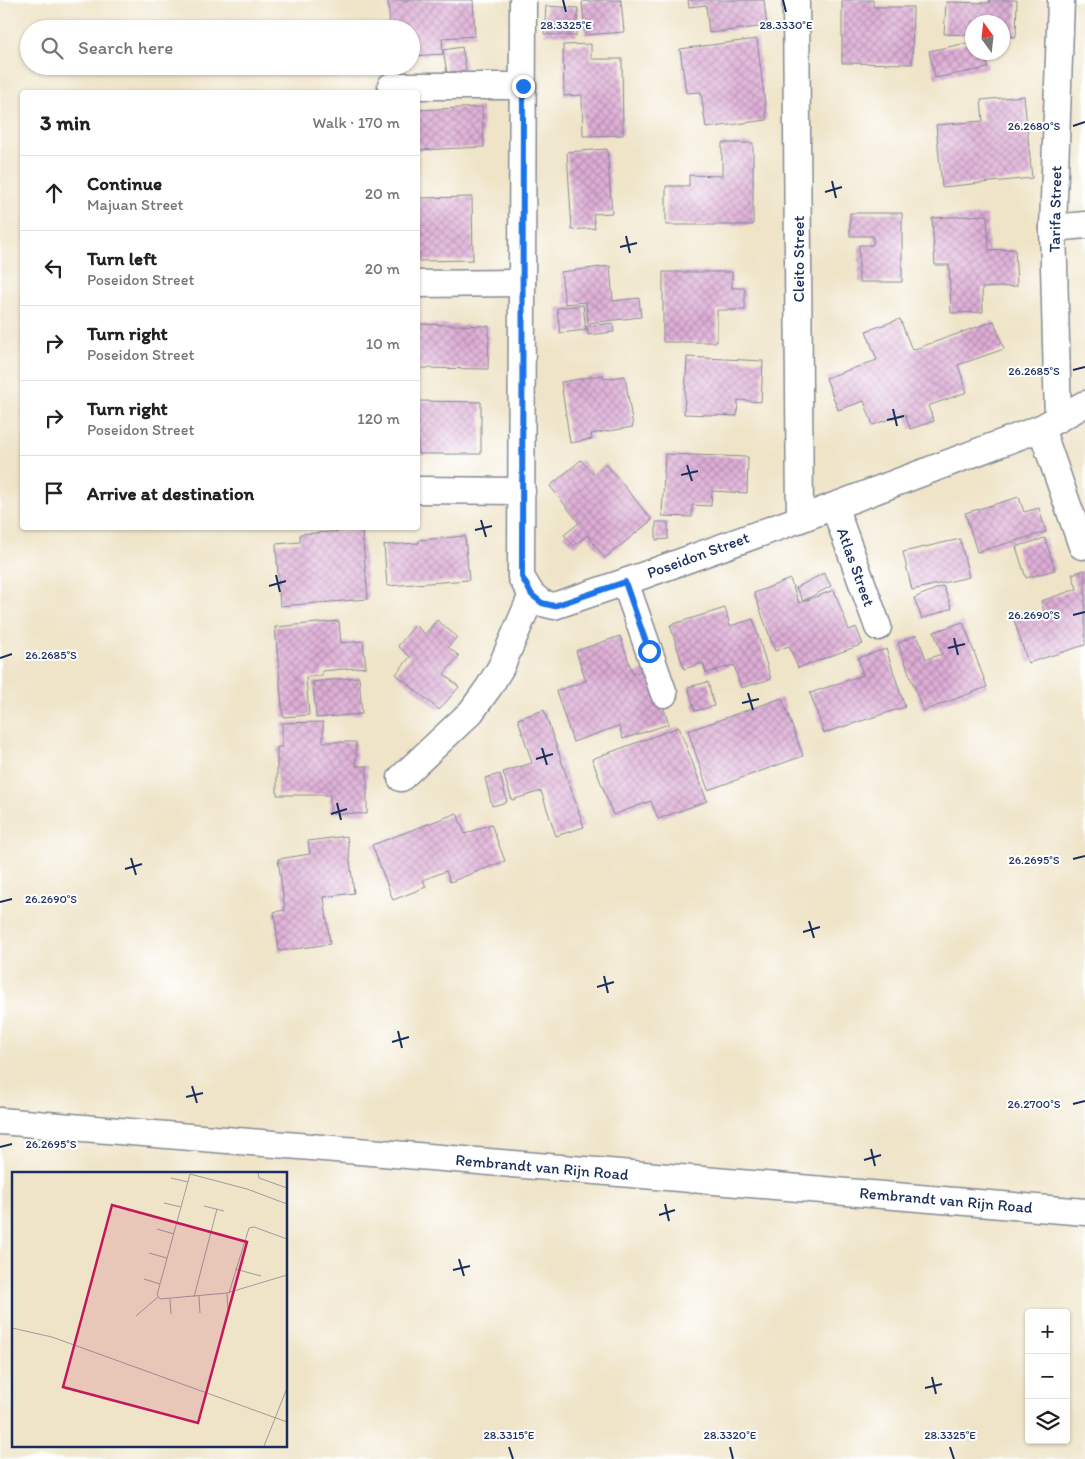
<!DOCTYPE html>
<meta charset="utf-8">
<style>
body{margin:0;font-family:Itim,sans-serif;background:#f2f2f2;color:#222}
.controls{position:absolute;right:15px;bottom:15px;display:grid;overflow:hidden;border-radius:5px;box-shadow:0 1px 4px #0004}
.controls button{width:45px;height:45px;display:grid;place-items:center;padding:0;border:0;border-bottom:1px solid #e0e0e0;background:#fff;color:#222;font:25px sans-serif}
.compass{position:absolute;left:965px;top:15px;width:45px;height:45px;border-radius:50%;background:#fff;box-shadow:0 1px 4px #0004;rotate:345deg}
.stop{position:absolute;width:15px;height:15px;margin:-11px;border:4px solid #1a73e8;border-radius:50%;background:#fff}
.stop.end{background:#1a73e8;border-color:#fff;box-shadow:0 1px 5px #0008}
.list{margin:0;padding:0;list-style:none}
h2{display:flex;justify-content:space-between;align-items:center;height:65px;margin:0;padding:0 20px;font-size:21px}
h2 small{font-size:16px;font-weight:400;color:#767676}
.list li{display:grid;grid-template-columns:32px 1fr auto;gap:15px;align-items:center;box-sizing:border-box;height:75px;padding:0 20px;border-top:1px solid #e0e0e0}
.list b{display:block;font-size:19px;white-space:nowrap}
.list p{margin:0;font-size:16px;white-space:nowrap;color:#767676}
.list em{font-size:16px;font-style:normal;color:#767676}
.icon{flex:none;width:28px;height:28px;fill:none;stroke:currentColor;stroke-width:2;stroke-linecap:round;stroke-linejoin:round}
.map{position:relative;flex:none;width:1085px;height:1459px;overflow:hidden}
.search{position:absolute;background:#fff;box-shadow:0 1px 4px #0004;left:20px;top:20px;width:400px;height:55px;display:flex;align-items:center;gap:12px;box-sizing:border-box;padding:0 18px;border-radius:28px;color:#767676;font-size:19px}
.panel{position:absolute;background:#fff;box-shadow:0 1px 4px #0004;left:20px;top:90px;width:400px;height:440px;border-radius:5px}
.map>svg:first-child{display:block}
.building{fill:url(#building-cross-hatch)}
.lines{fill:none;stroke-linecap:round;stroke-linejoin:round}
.minor-casing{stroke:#858a93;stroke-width:29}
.minor{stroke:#fff;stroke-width:26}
.route{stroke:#1a73e8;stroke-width:6}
.ticks{fill:none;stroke:#1b2f5e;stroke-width:2}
.labels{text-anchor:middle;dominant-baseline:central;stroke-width:4;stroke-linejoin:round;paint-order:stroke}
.street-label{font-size:16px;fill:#1b2f5e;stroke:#fff}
.inset-road{fill:none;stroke:#9a9c9e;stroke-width:1}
.view{fill:#c2185b;fill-opacity:0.15;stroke:#c2185b;stroke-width:2.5}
.inset-edge{fill:none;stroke:#1b2f5e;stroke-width:2.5}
.ticks-label{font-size:12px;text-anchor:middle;fill:#1b2f5e;stroke:#fff;stroke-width:4;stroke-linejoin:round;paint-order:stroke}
</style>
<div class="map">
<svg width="1085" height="1459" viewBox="0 0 1085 1459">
<defs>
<pattern id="building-cross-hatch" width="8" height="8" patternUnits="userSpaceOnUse" patternTransform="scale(1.25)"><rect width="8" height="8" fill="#deadd5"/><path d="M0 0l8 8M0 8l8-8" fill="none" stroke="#b38db0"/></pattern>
</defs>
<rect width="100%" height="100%" fill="#fff"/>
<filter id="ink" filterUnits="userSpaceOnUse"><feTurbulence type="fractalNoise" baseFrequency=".02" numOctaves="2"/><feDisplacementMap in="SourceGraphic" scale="10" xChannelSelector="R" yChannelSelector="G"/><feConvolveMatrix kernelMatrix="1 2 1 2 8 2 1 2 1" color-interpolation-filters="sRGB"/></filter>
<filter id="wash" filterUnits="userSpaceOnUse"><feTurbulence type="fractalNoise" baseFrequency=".0096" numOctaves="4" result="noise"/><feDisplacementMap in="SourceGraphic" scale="20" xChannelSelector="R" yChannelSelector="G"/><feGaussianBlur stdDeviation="1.12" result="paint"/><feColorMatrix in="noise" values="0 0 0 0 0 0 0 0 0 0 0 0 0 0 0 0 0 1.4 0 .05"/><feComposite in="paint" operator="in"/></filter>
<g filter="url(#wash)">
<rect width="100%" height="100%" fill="#efe4c8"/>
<g id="blocks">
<g class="building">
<polygon points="388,0 473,0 475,36 442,38 443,54 411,56 411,29 390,29"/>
<polygon points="602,0 621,0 624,32 585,35 582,2"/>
<polygon points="688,0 764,0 767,26 709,33 706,5 689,7"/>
<polygon points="842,0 873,0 873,7 913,7 912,64 842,63"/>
<polygon points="990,0 1017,0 1016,37 1002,36 1002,22 972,22 972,35 944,34 946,2 989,3"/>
<polygon points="546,6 578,8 576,36 544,34"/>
<polygon points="757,39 767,120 706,128 701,92 686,93 680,49"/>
<polygon points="972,42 972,52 985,52 988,68 935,78 929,51"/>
<polygon points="591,44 591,59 622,59 623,135 583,136 582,95 564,96 563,45"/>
<polygon points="462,47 466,70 447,73 443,50"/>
<polygon points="1024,96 1032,178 942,187 936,125 983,121 981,100"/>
<polygon points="482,107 484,147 418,150 418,110"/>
<polygon points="722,143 753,143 753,225 666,225 666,186 689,186 689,175 722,176"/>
<polygon points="607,149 612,213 593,214 595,228 572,230 567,152"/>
<polygon points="472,197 473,260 418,261 418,198"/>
<polygon points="850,213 902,213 902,282 859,282 859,245 873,245 873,236 850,236"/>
<polygon points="987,215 989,250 1015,249 1017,286 982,288 983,312 951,313 949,265 935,265 932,218"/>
<polygon points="610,266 613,301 639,298 641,317 588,323 586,302 565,304 561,272"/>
<polygon points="663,272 732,272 732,288 745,288 745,310 717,310 717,342 663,342"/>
<polygon points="583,305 586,330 560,333 557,308"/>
<polygon points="900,319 912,350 994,321 1004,349 958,365 967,392 928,406 934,421 910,429 905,414 873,425 864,401 838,410 826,378 877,360 866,331"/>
<polygon points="613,323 614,332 588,335 587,326"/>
<polygon points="418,324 489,326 488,369 418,368"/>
<polygon points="687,357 763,361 761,402 738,400 737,416 684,414"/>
<polygon points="603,375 604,379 625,376 633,427 591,434 592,439 570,443 561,382"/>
<polygon points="418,401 481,402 481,454 418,454"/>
<polygon points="665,454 748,457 747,493 712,491 711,506 692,505 692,517 662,516"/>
<polygon points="581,460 593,474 606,464 652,520 605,558 587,535 574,546 564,535 579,523 550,486"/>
<polygon points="1019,497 1024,512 1039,508 1046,532 977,552 965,513"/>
<polygon points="656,522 668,522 668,539 656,540"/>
<polygon points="362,530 368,599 280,606 276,544 300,542 300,534"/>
<polygon points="465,536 469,580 387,586 384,545 419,543 419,540"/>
<polygon points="1045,538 1055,570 1026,578 1016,547"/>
<polygon points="960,539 969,577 912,590 903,552"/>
<polygon points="1085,570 1085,645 1028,663 1014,620 1044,611 1041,601 1077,589 1072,574"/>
<polygon points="824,573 831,586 803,601 796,588"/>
<polygon points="790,579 799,603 834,590 849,630 856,627 863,644 798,668 789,646 775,651 754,593"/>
<polygon points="943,586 952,608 922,619 914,598"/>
<polygon points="725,608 730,626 753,619 771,679 741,688 734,665 706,673 703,663 684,669 670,625"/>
<polygon points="437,620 457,637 448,647 459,656 444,674 459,687 439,710 396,674 410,657 398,646 415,625 425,634"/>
<polygon points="339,621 341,643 363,641 366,667 322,671 322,676 306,677 309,715 283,717 275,627"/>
<polygon points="963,622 987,687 923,711 898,643 917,635 926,659 942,654 934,632"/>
<polygon points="620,636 633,674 650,668 669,724 623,739 619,726 573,742 556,691 586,681 576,651"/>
<polygon points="886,649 905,707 824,733 810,693 863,675 858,658"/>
<polygon points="359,677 362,714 316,718 313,682"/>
<polygon points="708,682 714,706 695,711 688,687"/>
<polygon points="782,698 803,756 708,790 688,731"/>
<polygon points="544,710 584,827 556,836 541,791 512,800 503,772 532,763 518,719"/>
<polygon points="323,722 323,742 356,742 356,766 367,766 367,814 330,813 330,795 277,795 277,747 282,747 282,723"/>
<polygon points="679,727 707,801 658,819 651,801 613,815 592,759"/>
<polygon points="500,774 507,802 492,806 485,778"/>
<polygon points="457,813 465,834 491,824 505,861 450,882 446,871 423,880 426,887 393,900 372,845"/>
<polygon points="347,836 354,893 324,897 330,944 279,951 274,912 285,910 278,859 310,854 308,841"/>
</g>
</g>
</g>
<g filter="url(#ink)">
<use href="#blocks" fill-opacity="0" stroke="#858a93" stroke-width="1"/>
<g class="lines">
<g class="minor-casing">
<g id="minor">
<polyline points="523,0 521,577 532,595 542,603 554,606 625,582 800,519 1041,428 1085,404"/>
<polyline points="796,0 800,519"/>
<polyline points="391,86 523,86"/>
<polyline points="1053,228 1085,225"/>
<polyline points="418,284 522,283"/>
<polyline points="1058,419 1053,228 1061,0"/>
<polyline points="1041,428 1082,546"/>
<polyline points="418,490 522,491"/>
<polyline points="834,506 878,627"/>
<polyline points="625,582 664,694"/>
<polyline points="401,778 471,712 489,687 501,667 532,595"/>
<polyline points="0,1121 1085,1212"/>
</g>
</g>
<use href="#minor" class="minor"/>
</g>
</g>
<g class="lines" filter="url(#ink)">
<polyline class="route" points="523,86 522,577 532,595 542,603 554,606 625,582 649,651"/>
</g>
<path class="ticks" d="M563,0L566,12M783,0L786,12M1073,126L1085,122M832,181L836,198M825,192L842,187M626,236L630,253M620,247L637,243M1073,370L1085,367M893,409L897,426M887,420L904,416M687,465L692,481M681,475L698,471M481,520L486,537M475,530L492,526M276,575L280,592M269,586L286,581M1073,615L1085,612M954,638L958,655M948,648L965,644M0,658L12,654M748,693L753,710M742,703L759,699M542,748L547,765M536,759L553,754M337,803L341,820M331,814L347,809M131,858L136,875M1073,859L1085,856M125,869L142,864M0,902L12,899M809,921L814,938M803,932L820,927M604,976L608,993M597,987L614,982M398,1031L402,1048M392,1042L409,1037M192,1086L197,1103M186,1097L203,1093M1073,1104L1085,1101M0,1147L12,1144M871,1149L875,1166M864,1160L881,1155M665,1204L669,1221M659,1215L675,1210M459,1259L464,1276M453,1270L470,1266M932,1377L936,1394M925,1388L942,1384M509,1447L513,1459M730,1447L733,1459M950,1447L954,1459"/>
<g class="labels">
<g class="street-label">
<text transform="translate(1055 209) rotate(-89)">Tarifa Street</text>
<text transform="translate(798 259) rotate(-90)">Cleito Street</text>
<text transform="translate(698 555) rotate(-20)">Poseidon Street</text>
<text transform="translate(856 567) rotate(70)">Atlas Street</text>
<text transform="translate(542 1167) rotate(5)">Rembrandt van Rijn Road</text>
<text transform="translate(946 1200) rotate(5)">Rembrandt van Rijn Road</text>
</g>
</g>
<g transform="translate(12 1172)">
<rect width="275" height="275" fill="#efe4c8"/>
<path class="inset-road" d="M246,1L247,6L275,16M159,6L176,10M152,31L169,35M275,32L235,17L178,2L145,123L148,127L215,121L275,103M192,34L212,39M145,57L162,62M137,81L155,86M223,97L249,104M132,107L148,112M215,121L216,138M217,121L237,56L242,55L275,67M187,124L188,141M182,125L205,37M158,127L159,142M124,144L146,125M0,156L40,165L275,250M252,274L275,216"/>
<path class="view" d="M100,33L235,70L186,251L51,215Z"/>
<rect width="275" height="275" class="inset-edge"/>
</g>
<g class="ticks-label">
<text x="786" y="29">28.3330°E</text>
<text x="566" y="29">28.3325°E</text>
<text x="1034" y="130">26.2680°S</text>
<text x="1034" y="375">26.2685°S</text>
<text x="1034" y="619">26.2690°S</text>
<text x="51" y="659">26.2685°S</text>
<text x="1034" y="864">26.2695°S</text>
<text x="51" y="903">26.2690°S</text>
<text x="1034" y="1108">26.2700°S</text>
<text x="51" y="1148">26.2695°S</text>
<text x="509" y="1439">28.3315°E</text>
<text x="730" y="1439">28.3320°E</text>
<text x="950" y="1439">28.3325°E</text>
</g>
</svg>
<div class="controls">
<button>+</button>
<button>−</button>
<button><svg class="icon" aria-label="layers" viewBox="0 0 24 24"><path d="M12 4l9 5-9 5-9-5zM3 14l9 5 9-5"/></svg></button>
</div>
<svg class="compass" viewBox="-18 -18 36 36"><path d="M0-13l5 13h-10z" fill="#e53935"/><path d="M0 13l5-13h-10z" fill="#767676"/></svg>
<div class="stop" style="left:649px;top:651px"></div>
<div class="stop end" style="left:523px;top:86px"></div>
<div class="search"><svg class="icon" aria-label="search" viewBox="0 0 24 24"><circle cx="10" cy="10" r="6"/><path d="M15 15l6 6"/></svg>Search here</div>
<section class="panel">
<h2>3 min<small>Walk · 170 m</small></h2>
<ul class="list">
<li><svg class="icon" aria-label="ahead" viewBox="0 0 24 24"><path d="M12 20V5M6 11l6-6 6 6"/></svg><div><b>Continue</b><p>Majuan Street</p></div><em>20 m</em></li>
<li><svg class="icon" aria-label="left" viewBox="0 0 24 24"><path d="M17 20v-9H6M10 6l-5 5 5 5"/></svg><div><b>Turn left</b><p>Poseidon Street</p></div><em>20 m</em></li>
<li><svg class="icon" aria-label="right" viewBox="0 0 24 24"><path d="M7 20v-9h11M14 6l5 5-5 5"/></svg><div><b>Turn right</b><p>Poseidon Street</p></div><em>10 m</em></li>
<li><svg class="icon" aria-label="right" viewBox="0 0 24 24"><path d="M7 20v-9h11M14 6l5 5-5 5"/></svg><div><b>Turn right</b><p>Poseidon Street</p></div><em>120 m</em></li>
<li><svg class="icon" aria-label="arrive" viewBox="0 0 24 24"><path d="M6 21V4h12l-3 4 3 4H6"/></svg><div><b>Arrive at destination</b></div></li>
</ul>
</section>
</div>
